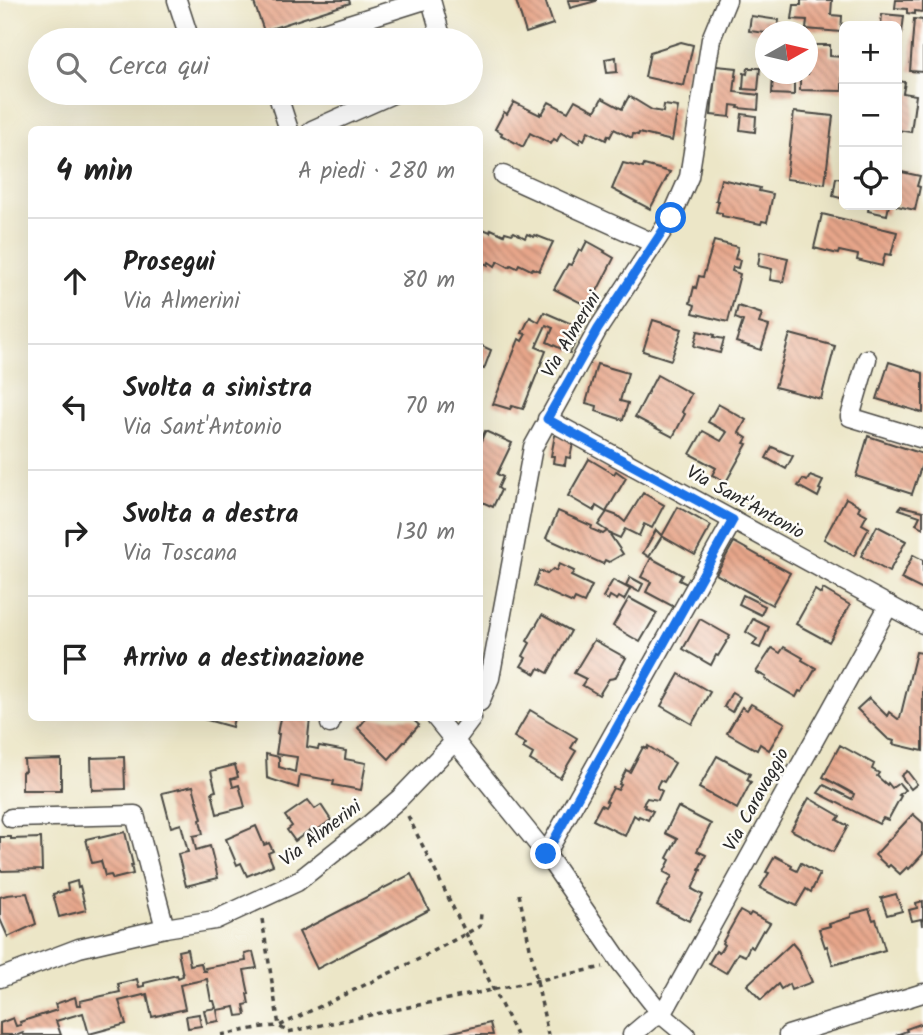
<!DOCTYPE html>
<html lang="it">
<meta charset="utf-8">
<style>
body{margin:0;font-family:Kalam,sans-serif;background:#f6f6f6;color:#222}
.controls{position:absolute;right:21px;top:21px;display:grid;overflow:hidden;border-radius:10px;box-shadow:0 7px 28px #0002}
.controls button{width:63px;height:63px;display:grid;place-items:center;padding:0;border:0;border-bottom:2px solid #e0e0e0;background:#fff;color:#222;font:35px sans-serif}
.compass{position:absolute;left:755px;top:21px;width:63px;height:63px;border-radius:50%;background:#fff;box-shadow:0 7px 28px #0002;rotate:82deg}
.stop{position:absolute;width:21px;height:21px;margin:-16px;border:5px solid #1a73e8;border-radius:50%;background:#fff}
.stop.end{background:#1a73e8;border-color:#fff;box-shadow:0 2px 7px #0008}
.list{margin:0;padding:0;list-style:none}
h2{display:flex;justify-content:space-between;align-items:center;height:91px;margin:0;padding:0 28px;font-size:30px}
h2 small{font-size:23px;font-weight:400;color:#767676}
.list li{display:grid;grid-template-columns:46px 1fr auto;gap:21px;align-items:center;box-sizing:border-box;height:126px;padding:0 28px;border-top:2px solid #e0e0e0}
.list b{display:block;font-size:26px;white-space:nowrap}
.list p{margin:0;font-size:23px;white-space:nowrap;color:#767676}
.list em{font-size:23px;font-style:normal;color:#767676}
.icon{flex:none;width:38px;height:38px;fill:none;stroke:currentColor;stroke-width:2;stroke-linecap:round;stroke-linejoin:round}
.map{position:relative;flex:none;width:923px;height:1035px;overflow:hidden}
.search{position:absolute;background:#fff;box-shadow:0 7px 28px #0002;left:28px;top:28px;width:455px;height:77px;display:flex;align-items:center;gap:18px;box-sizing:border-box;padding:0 24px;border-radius:38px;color:#767676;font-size:26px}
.panel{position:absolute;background:#fff;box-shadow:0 7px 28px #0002;left:28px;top:126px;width:455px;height:595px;border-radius:10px}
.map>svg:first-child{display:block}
.building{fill:url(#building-back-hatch)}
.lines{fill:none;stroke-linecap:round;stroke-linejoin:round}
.street-casing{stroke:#484742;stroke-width:21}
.path{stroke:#484742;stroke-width:3.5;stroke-dasharray:5 5;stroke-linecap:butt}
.street{stroke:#fff;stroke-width:18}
.route{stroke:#1a73e8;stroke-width:9}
.labels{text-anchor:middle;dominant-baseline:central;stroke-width:5;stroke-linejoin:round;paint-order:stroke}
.street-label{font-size:19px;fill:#2b2b2b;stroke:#fdfcf7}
</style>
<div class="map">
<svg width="923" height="1035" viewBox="0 0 923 1035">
<defs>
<pattern id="building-back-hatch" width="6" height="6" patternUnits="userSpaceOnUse" patternTransform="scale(1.75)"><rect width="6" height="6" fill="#e7a68a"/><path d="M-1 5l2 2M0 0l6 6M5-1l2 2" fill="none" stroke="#bb8771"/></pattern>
</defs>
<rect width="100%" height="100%" fill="#fdfcf7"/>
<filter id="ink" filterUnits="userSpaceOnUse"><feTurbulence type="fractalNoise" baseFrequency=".0143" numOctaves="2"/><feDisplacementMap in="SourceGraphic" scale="14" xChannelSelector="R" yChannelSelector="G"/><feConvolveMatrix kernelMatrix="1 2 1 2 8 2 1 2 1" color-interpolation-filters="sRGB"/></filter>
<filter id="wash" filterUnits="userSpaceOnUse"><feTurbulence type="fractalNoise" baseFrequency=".00686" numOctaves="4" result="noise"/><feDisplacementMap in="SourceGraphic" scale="28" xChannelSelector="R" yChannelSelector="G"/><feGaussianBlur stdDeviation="1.57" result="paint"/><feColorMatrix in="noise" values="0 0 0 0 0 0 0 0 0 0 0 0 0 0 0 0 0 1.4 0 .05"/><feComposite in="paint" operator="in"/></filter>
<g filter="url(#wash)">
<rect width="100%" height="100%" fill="#ece6c7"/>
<g id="blocks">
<g class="building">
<polygon points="253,0 349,0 350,3 264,31"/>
<polygon points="519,0 545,0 553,24 526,33 516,1"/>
<polygon points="568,0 596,0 596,1 570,8"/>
<polygon points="801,0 832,0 831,15 842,16 841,32 806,29 807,20 792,19 794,5 801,5"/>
<polygon points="896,0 923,0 923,12 915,11 915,14 907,13 907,9 895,8"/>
<polygon points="882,14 904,16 902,33 897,33 897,26 881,26"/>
<polygon points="751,16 779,20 777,32 766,32 766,33 749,31"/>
<polygon points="914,19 923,20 923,72 910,71"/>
<polygon points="681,42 693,45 684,86 645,77 650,52"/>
<polygon points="808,45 830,45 830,56 843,57 842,91 800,90 800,74 808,74"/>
<polygon points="616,57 617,72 607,73 605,59"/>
<polygon points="716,66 737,68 734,92 759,95 758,110 738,108 739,106 731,105 730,117 711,115"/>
<polygon points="748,68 760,68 758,90 743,89 744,73 747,74"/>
<polygon points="773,74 794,74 794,95 772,94"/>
<polygon points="897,81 905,82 903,93 916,95 911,132 897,130"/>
<polygon points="629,96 652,110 663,112 664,105 678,107 672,141 639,133 638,135 633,134 632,138 614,129 610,137 608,135 606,140 588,131 584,140 581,138 579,143 561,133 557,141 554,139 551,144 530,133 523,147 501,135 502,133 495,129 504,112 507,114 514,102 540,115 540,112 542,114 549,102 568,112 575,100 595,111 602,98 622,109"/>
<polygon points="794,112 833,116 825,184 786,179"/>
<polygon points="742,114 756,116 755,132 740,130"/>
<polygon points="623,163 643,168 644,165 670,172 650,209 612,189"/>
<polygon points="897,171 920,176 917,186 920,187 915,210 897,206"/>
<polygon points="836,178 844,179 844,199 833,196"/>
<polygon points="721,179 760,188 759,191 773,194 767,222 762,221 761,224 722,216 722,213 716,212 719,201 716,201"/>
<polygon points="869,205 889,205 887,215 868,211"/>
<polygon points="822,214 897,232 891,255 885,254 882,266 857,260 858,255 839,251 838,254 814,248"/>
<polygon points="483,229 490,232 491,229 504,235 505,232 512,234 514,232 525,238 527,234 534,237 535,235 553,242 539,271 533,268 531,270 519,264 517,268 511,265 509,267 498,261 495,266 489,262 488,265 480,261 480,231 482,232"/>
<polygon points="587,241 605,251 604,252 614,258 589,307 554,289 568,264 571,265 579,249 582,251"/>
<polygon points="714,241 738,247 735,259 740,260 738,268 733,267 732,271 740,274 728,322 693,313 695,305 690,303 694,287 696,288 699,276 703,277"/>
<polygon points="760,252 788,258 783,282 770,280 772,269 758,266"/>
<polygon points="738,306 762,314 759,323 769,326 761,350 736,342 743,321 735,318"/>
<polygon points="544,312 574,325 576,323 583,326 570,353 547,342 553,328 546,325 536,347 546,351 523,409 512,406 510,409 493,404 519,339 522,341 526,334 522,333 530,317 539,322"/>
<polygon points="653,320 682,329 671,360 643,351"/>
<polygon points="698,331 715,335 714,337 724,339 720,353 694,346"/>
<polygon points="790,334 835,346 821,399 775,387"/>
<polygon points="480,345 491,350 484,369 480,368"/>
<polygon points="889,362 923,373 923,413 877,399"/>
<polygon points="597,364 628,373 620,401 628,403 623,420 596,411 597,406 586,403"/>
<polygon points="657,375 691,394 682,412 685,414 673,437 635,417"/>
<polygon points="718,404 746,420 739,433 747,438 744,443 747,444 726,482 712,475 716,468 690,454 703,431 721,441 727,432 708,422"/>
<polygon points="485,431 512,443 497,474 503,477 498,488 501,490 493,507 480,501 480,443"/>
<polygon points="555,435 574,438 570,458 566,457 565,465 553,463 554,456 551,456"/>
<polygon points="868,436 923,454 923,461 912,494 856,476"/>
<polygon points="772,447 793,456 786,469 766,458"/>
<polygon points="589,459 614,474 616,471 626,478 606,512 596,506 594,511 568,496"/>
<polygon points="810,476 823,481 819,489 821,490 818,497 798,486 803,479 807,481"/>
<polygon points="643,493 664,505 652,528 644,524 639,536 625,529 620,538 609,533 623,554 609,562 605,560 603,564 546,538 558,511 592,526 591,529 603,534 607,531 598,525 607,512 618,516 625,522"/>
<polygon points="846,498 860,506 858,510 867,515 862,524 869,528 854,556 824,539"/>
<polygon points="901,506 923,511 923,528 916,524 920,516 899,509"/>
<polygon points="678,507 711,526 695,555 662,536 649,557 643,553 656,530 662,536"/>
<polygon points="877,526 906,541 889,572 861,556"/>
<polygon points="734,542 790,573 772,605 716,574"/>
<polygon points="913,555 923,560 923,590 901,579"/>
<polygon points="651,558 682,575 679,580 687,584 674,607 646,592 651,582 641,577"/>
<polygon points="559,564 574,571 571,576 592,586 584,603 575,599 573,603 534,586 539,571 547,574 553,569 556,571"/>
<polygon points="630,577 643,584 639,592 626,585"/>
<polygon points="613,580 630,589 624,600 619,597 617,600 610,596 608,600 603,597"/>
<polygon points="823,589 850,605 829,642 796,624 815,590 821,594"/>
<polygon points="743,595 765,606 761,615 739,604"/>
<polygon points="629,598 657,613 640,642 613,626"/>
<polygon points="542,615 571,631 548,673 539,668 536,674 521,666 526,658 523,656 530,643 527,641"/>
<polygon points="700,619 730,636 718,656 716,655 711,665 683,649"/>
<polygon points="753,619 769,627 760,648 753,645 757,639 746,632"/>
<polygon points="594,640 626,658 615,678 609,679 599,695 582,685 586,679 574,673"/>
<polygon points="784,647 803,658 802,660 816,668 802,692 799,691 796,697 765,679 766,677 756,672 772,648 780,653"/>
<polygon points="916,652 923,653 923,751 893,744 894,741 888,739 857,709 869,698 887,716 889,712 898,719 900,718"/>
<polygon points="679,674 710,692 692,724 661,706"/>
<polygon points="732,692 740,697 732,712 724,707"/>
<polygon points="751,704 785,723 769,750 760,744 757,750 727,733 742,707 747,710"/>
<polygon points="530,710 577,738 571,748 576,751 560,778 530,760 533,754 523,748 526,744 514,737"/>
<polygon points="200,718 234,718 232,727"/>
<polygon points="280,718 310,718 307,747 318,749 319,746 346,751 345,759 366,763 361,790 333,785 334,781 300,775 298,788 267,778 266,754 279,757 279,767 295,772 297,757 276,754 279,734 277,734"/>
<polygon points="363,718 411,718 419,725 389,759 358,728 365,720"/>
<polygon points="840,745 874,764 872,769 879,773 877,776 887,785 888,783 892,788 899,783 905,790 899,795 901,796 888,820 883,818 879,824 818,793 824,785 852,799 854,794 823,777"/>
<polygon points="648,746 675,763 664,782 660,780 657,786 657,788 662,791 658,800 647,798 643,804 645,805 644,807 653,811 648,820 639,816 638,818 634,815 625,836 593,820 601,805 605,807 608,802 606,801 613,788 618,790 621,785 619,784 626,770 630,772 643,747 647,749"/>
<polygon points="717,756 750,774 747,780 751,782 737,809 699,788"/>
<polygon points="124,757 125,789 92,790 91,758"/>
<polygon points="61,759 61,790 22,790 22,772 25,771 24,760"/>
<polygon points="235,765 238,777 231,779 233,787 239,785 245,807 217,814 212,792 216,791 211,771"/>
<polygon points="907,771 917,784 911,789 901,776"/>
<polygon points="193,786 202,819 200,820 203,834 193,836 196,850 210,846 218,878 186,886 178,854 188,852 181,824 171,827 162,793"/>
<polygon points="809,798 840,816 837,820 848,826 833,852 791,830"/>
<polygon points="308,800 315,809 321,805 331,820 312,834 310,830 295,841 287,830 292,826 285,816"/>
<polygon points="678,807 711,824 697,851 706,855 699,869 701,870 692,889 703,895 689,921 657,905 672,876 664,872 670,860 667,858 677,839 665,833"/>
<polygon points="913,814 923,823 923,854 909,869 907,867 900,874 890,865 888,867 875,855"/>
<polygon points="256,826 264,845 269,843 273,851 268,853 273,865 247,876 241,863 237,865 226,839"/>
<polygon points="125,832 133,865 131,865 133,874 113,879 111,875 105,876 101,861 92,863 86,839 99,836 99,838"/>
<polygon points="0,837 11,837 11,839 41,838 42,870 0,871"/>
<polygon points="775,856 792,865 791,868 797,871 801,863 820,874 811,892 806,889 796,906 760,888 769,873 766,872"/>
<polygon points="411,874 429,910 317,969 299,932"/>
<polygon points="77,881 78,887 80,886 86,910 59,917 53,894 68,890 67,884"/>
<polygon points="27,893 36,924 8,937 0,919 0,897 7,895"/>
<polygon points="896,894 902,911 887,915 881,898"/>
<polygon points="923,901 923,925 922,925 921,919 912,921 909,910 917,908 916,903"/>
<polygon points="869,909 873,920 876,919 885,950 833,965 827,946 825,947 819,929 830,926 829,924 851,917 851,914"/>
<polygon points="740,911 749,916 751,913 770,923 765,931 763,930 753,948 750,946 745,956 738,953 726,973 709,963 716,951 719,953 724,945 722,943"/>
<polygon points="792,943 798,950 812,982 791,990 789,984 781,989 778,984 761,1000 747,985"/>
<polygon points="187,949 190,965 201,963 203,971 206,971 205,968 246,961 245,954 253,952 257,968 244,970 249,994 247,994 249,1004 244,1005 246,1015 237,1016 235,1007 217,1010 219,1021 207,1023 204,1010 216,1008 214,1001 211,1001 207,979 180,985 185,1009 152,1017 147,994 119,1001 126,1024 89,1034 83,1013 56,1021 61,1035 24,1035 23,1033 18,1035 0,1035 0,1023 13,1018 16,1026 21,1025 20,1022 57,1010 55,1004 75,997 77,1005 81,1005 80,1001 120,992 118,984 137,979 139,987 144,986 144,983 177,975 178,978 183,976 178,951"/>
<polygon points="199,1014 201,1026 188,1028 186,1016"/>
<polygon points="490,1023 493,1035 445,1035 445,1034"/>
<polygon points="923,1023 923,1035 896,1035 907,1031 906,1029"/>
</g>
</g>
</g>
<g filter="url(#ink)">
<use href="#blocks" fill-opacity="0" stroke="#484742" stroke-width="2"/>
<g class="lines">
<g class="street-casing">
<g id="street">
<polyline points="177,0 190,40"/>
<polyline points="431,0 442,40"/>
<polyline points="298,40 425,0"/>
<polyline points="277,93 289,130"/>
<polyline points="312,130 395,93"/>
<polyline points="503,175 653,243"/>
<polyline points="867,359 850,417 923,439"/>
<polyline points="547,419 923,624"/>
<polyline points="480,702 490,678 533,447 598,329 671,218 689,177 711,39 727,0"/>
<polyline points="436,718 546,854 621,963 662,1015 686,1035"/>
<polyline points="330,724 331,718"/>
<polyline points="11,818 135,815 165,928"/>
<polyline points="546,854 733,520"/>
<polyline points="0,978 79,948 165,928 215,920 297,882 370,824 400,798 454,742 472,718"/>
<polyline points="662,1015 889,605"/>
<polyline points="632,1035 651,1019 662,1015"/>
<polyline points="788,1035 923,993"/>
</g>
</g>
<g class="path">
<polyline points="408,816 516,1035"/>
<polyline points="519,894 548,1035"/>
<polyline points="262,919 279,1026 288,1032 603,967"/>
<polyline points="221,1035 263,1027 279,1026 419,959 480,926 481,913"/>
</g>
<use href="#street" class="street"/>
</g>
</g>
<g class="lines" filter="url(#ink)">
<polyline class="route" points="546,854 733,520 547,419 598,329 671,218"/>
</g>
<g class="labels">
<g class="street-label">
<text transform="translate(572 335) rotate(-59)">Via Almerini</text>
<text transform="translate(745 503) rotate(29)">Via Sant'Antonio</text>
<text transform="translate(757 800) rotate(-61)">Via Caravaggio</text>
<text transform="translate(321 834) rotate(-37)">Via Almerini</text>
</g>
</g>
</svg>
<div class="controls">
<button>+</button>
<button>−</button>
<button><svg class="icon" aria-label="locate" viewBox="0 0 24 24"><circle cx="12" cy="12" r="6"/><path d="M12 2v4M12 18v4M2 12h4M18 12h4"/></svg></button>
</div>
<svg class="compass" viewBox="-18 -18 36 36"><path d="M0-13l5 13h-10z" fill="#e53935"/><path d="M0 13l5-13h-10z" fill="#767676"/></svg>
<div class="stop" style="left:671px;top:218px"></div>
<div class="stop end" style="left:546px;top:854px"></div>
<div class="search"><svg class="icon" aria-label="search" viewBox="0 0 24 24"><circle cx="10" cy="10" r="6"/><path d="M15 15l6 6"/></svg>Cerca qui</div>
<section class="panel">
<h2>4 min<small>A piedi · 280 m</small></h2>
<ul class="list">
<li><svg class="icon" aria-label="ahead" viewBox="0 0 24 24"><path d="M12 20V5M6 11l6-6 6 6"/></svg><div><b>Prosegui</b><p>Via Almerini</p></div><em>80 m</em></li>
<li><svg class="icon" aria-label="left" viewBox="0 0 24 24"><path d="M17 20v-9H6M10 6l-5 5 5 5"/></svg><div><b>Svolta a sinistra</b><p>Via Sant'Antonio</p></div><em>70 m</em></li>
<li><svg class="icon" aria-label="right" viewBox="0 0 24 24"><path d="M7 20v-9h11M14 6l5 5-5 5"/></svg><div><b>Svolta a destra</b><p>Via Toscana</p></div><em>130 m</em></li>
<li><svg class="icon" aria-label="arrive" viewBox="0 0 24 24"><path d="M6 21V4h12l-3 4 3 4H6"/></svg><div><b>Arrivo a destinazione</b></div></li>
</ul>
</section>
</div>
